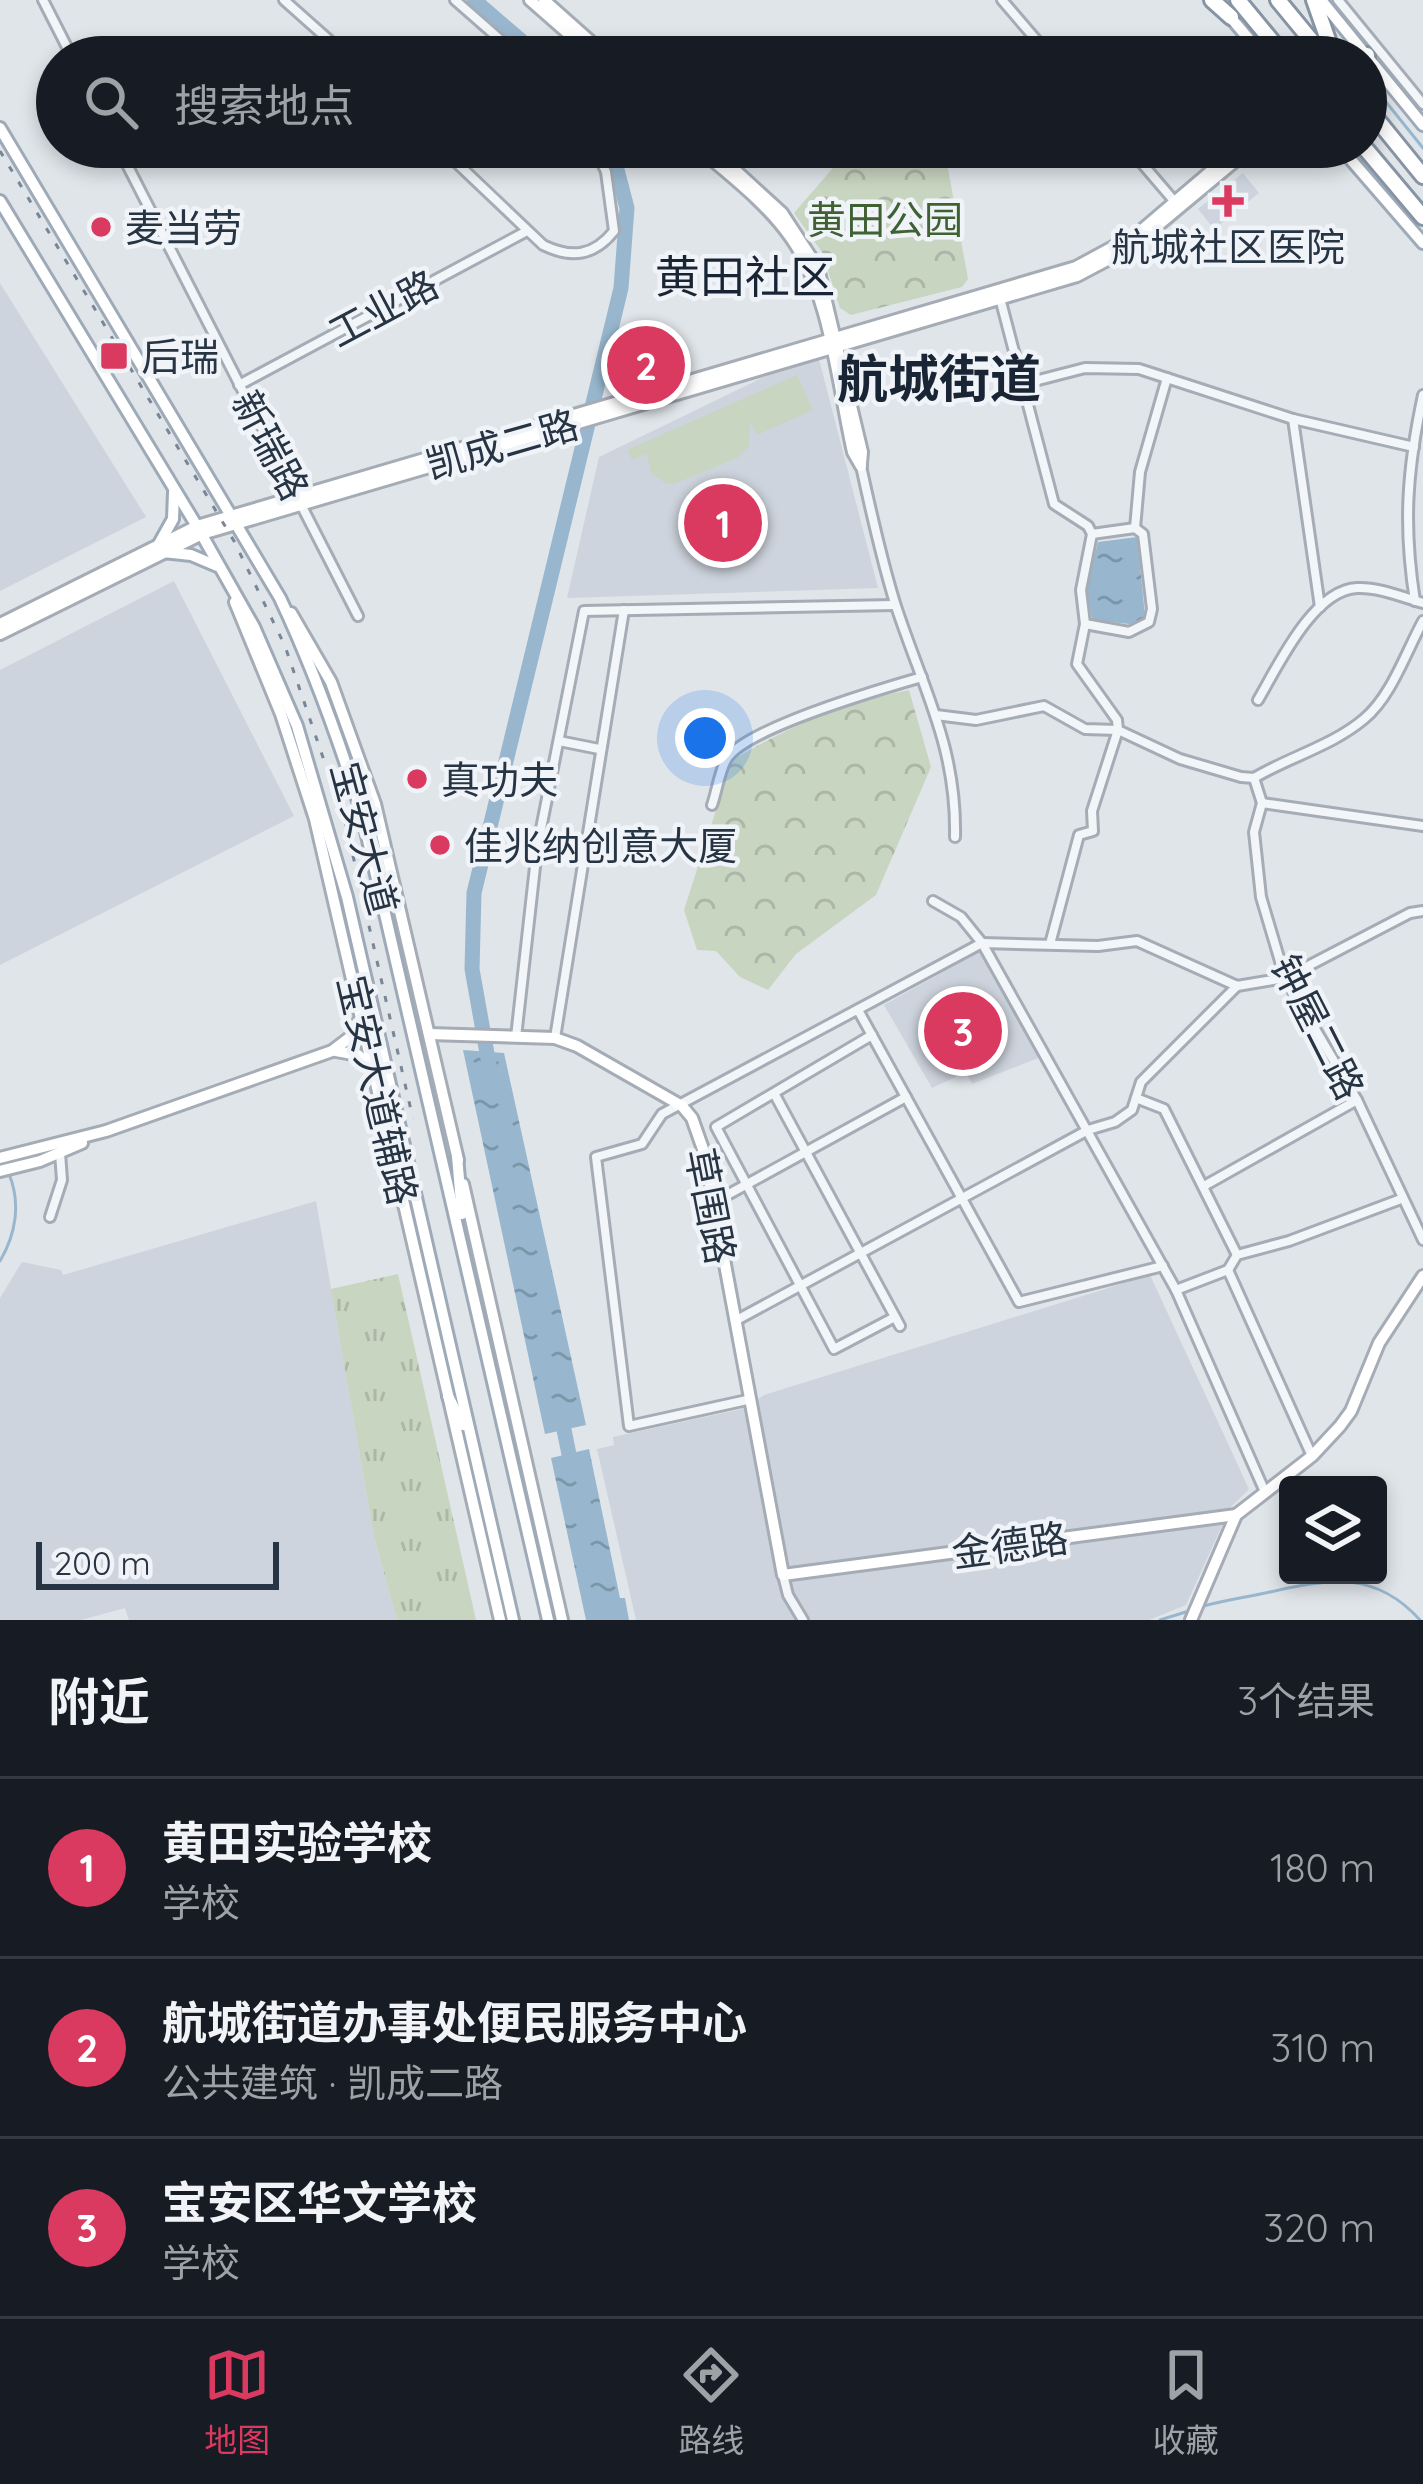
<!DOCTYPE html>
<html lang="zh">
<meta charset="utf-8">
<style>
body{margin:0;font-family:Quicksand,"Noto Sans SC",sans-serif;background:#242831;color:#f1f3f6}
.controls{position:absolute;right:36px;bottom:36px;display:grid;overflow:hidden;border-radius:12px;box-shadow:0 6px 18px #0003}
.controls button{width:108px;height:108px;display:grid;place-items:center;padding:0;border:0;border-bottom:3px solid #363941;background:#171b24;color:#f1f3f6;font:60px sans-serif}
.scale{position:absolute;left:36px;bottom:30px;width:243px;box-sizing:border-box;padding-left:12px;border:6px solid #273444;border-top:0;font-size:33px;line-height:42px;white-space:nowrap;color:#273444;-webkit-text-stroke:9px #f0f4f8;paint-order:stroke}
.you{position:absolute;left:705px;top:738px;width:42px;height:42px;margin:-30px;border:9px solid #fff;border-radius:50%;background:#1a73e8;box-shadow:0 0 0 18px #1a73e833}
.badge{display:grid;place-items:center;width:78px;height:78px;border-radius:50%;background:#db3a60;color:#fff;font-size:39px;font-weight:700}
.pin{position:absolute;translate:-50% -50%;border:6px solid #fff;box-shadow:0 3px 12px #0006}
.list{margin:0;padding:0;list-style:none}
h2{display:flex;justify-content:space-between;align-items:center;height:156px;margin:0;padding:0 48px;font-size:51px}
h2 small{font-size:39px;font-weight:400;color:#9ea1a6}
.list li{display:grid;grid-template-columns:78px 1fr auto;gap:36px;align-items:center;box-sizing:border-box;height:180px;padding:0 48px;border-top:3px solid #363941}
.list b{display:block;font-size:45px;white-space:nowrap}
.list p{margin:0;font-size:39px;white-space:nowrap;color:#9ea1a6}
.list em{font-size:39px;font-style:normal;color:#9ea1a6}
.icon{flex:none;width:66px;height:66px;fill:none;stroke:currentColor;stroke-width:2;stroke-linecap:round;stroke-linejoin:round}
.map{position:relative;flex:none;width:1423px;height:1620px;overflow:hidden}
.search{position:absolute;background:#171b24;box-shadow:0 6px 18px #0003;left:36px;right:36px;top:36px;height:132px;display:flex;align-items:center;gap:30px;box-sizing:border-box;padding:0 42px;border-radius:66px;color:#9ea1a6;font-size:45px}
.sheet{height:696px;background:#171b24}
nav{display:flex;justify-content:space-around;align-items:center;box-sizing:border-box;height:168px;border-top:3px solid #363941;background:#171b24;font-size:33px;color:#9ea1a6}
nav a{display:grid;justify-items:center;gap:6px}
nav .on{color:#db3a60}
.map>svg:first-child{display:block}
.built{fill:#ced4dd}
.grass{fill:url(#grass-tufts)}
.forest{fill:url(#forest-crowns)}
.pitch{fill:#c8d5c1}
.water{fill:url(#water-ripples)}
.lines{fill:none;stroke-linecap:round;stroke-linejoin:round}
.stream{stroke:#98b7ce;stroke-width:3}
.river{stroke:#98b7ce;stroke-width:15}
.street-casing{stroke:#a5acb5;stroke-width:14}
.secondary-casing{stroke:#a5acb5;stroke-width:16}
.primary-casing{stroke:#9eaab7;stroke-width:16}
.highway-casing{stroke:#8694a3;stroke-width:20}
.street{stroke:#f3f6f8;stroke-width:8}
.secondary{stroke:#fff;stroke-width:10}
.primary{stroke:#fff;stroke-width:10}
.highway{stroke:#fff;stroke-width:14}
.rail{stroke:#788696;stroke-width:3;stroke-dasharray:6 12;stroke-linecap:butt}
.poi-dot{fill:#db3a60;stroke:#f0f4f8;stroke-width:4.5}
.labels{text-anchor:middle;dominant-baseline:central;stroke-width:9;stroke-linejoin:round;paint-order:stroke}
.park-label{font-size:39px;fill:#406133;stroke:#f0f4f8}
.poi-label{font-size:39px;fill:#273444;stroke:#f0f4f8;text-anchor:start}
.street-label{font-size:39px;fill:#273444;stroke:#f0f4f8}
.quarter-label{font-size:45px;fill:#192534;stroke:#f0f4f8}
.district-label{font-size:51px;font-weight:bold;fill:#192534;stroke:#f0f4f8}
</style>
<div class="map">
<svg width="1423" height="1620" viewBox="0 0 1423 1620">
<defs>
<pattern id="grass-tufts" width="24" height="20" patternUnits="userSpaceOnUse" patternTransform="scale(3)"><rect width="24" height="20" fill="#c8d5c1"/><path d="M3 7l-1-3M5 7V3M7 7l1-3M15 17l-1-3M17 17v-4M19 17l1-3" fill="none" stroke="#acb7a7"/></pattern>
<pattern id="forest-crowns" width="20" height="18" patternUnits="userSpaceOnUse" patternTransform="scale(3)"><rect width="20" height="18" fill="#c8d5c1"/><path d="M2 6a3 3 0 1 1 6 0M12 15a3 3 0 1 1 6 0" fill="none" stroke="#acb7a7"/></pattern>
<pattern id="water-ripples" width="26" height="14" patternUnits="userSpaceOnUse" patternTransform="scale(3)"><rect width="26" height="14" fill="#98b7ce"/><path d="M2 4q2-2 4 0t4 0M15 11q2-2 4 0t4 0" fill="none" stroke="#7c96a9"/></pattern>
</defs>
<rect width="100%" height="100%" fill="#e0e5ea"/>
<g class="built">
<polygon points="1243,173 1259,193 1214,229 1198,209"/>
<polygon points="0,283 146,517 0,591"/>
<polygon points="819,359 878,588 567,598 599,457 768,375"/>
<polygon points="174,581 294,816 0,965 0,670"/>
<polygon points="981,951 1041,1057 972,1084 966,1072 932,1088 884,1005"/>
<polygon points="316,1201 374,1537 397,1620 129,1620 125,1608 81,1620 0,1620 0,1298 22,1262 61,1270 63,1275"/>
<polygon points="1150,1275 1249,1489 1230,1508 1186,1605 1149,1620 636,1620 597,1449 614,1445 613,1437 742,1409 764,1395"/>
</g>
<polygon class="grass" points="398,1274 476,1620 397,1620 374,1537 331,1289"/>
<g class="forest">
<polygon points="851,147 940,147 945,152 968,279 962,287 851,315 840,308 822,252 794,213"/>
<path d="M909,690L931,767L876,895L796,954L768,990L740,977L716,951L697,950L684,910L732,760C790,726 843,703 909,690Z"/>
</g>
<polygon class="pitch" points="797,375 813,410 757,435 750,422 749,446 737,458 674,484 665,483 651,473 647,454 632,460 627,450"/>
<g class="water">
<polygon points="1137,537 1145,615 1139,625 1092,620 1086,588 1098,542"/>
<polygon points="463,1050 504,1053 586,1425 545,1434"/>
<polygon points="589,1449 620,1598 625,1598 629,1620 586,1620 551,1458"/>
</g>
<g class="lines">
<g class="stream">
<polyline points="1337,42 1350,57"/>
<polyline points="1382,97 1423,148"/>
<path d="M0,1261C16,1234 21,1203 9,1174"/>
<path d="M1204,1606C1225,1600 1248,1597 1270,1592C1330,1579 1375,1570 1420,1620"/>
<polyline points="1160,1620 1189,1611"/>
</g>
<g class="river">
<polyline points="474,0 540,57"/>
<polyline points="490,1070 472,969 474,893 621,288 627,208 611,147"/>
<polyline points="560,1410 572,1469"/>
</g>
<g class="street-casing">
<g id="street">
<polyline points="43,0 72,57"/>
<polyline points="284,0 348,57"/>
<polyline points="455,0 520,57"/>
<polyline points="1002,0 1051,57"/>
<polyline points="1338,0 1423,104"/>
<polyline points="118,147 358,616"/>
<path d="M440,147L543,245C572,259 594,256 614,231L606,172L595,147"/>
<polyline points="1128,147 1175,202"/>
<polyline points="1000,298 1054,504 1088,526 1092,534 1081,590 1085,624 1077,664 1117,720 1118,730 1092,811 1093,831 1079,835 1050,944"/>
<polyline points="1023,384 1085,368 1139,369 1293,419 1414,447"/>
<polyline points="239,385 527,231"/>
<polyline points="1293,419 1320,607"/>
<path d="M861,466C871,512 881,558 895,603C922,687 957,746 955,837"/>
<polyline points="1135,528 1140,472 1167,378"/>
<path d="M1415,601C1403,525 1407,470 1423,395"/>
<polyline points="1085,624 1129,632 1149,622 1152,609 1143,534 1135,528 1092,534"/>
<path d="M1258,700C1278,666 1313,590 1357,588C1379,587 1402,597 1423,603"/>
<path d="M936,715L976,720L1044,706L1085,729L1118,730L1180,759L1241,777L1254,778C1289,757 1332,746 1364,719C1391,697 1406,652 1423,621"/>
<polyline points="559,741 599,749"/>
<polyline points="1254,778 1262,803"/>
<polyline points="1262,803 1254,832 1261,897 1285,978 1357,1100 1423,1240"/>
<polyline points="1262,803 1423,826"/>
<path d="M712,805C717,791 719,773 726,760C743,729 884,688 922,677"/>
<polyline points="537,849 583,856"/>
<polyline points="933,901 961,917 982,943 1176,1290 1265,1492"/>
<polyline points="858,1010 1019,1302 1163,1266"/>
<polyline points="872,1035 716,1127 834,1349 895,1317"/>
<polyline points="516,1037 537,849 584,611 895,605"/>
<polyline points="555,1038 624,610"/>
<polyline points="775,1095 900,1326"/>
<polyline points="1136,1098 1164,1109 1237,1255"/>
<polyline points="1204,1186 1357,1100"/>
<polyline points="729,1194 906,1097"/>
<polyline points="50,1217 62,1180 60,1153"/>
<polyline points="1228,1270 1312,1456"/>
<polyline points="1176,1290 1228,1270 1237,1255 1289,1241 1401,1199"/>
<polyline points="735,1321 1088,1130 1115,1122 1132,1110 1141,1082 1237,986"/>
<polyline points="747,1400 629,1426 596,1157 642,1144 662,1114 982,943 1098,946 1137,941 1237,986 1285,978 1410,913 1423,911"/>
<polyline points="783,1575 788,1595 803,1620"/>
</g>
</g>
<g class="secondary-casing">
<g id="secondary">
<polyline points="530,0 595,57"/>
<polyline points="544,0 608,57"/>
<path d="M697,147C729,175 766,202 791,238C830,293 838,386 853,452L861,466"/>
<polyline points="710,147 782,213 818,268 862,452 861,463"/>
<polyline points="235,602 281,714 315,819 500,1620"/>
<polyline points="291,613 331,682 375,804 458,1160"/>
<polyline points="0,624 197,526 1076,267 1137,234 1239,147"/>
<polyline points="0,634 202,534 1077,276 1132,247 1252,147"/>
<polyline points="429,1034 555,1038 577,1046 682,1106 692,1118 704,1152 783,1575 1236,1515"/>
<polyline points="336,1051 358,1055 371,1067"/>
<polyline points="0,1158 106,1131 332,1051 353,1035 359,1021"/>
<polyline points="0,1171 40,1161 82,1143"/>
<polyline points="463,1184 562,1620"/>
<polyline points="1191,1620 1236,1515 1312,1456 1340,1426 1351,1411 1379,1343 1423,1276"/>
</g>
</g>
<g class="primary-casing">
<g id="primary">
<polyline points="1321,0 1423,125"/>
<polyline points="1226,12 1264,57"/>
<path d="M0,128L280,598C313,668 339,740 362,814L548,1620"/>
<polyline points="1340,147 1423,243"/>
<polyline points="0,201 198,528 254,627 297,726 347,897 513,1620"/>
<polyline points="159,544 173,519 174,492"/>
<polyline points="163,552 191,555 217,566"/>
<polyline points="457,1156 462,1214"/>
<polyline points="448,1396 463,1425"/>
</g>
</g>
<g class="highway-casing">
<g id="highway">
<polyline points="1212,0 1231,17"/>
<polyline points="1238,0 1285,57"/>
<polyline points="1278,0 1325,57"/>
<polyline points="1314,0 1334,57"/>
<polyline points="1367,55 1368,109"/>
<polyline points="1366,106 1423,176"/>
<polyline points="1364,147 1423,217"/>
</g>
</g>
<use href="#street" class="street"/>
<use href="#secondary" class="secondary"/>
<use href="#primary" class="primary"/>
<use href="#highway" class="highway"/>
<polyline class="rail" points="0,151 234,541 285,646 346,825 413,1119"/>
</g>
<g class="poi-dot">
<path d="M1222 183h12v12h12v12h-12v12h-12v-12h-12v-12h12z"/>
<circle cx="101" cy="227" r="12"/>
<rect x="99" y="341" width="30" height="30" rx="6"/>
<circle cx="417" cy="779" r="12"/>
<circle cx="440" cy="845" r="12"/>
</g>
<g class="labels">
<g class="park-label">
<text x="885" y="219">黄田公园</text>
</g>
<g class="poi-label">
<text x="125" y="227">麦当劳</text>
<text x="1228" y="246" text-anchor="middle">航城社区医院</text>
<text x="141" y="356">后瑞</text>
<text x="441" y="779">真功夫</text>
<text x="464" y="845">佳兆纳创意大厦</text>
</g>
<g class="street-label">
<text transform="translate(383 308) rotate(-28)">工业路</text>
<text transform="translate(502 444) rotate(-16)">凯成二路</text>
<text transform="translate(271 445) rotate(62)">新瑞路</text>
<text transform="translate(365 838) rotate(75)">宝安大道</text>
<text transform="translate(1318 1027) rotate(63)">钟屋二路</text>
<text transform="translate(378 1090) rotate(77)">宝安大道辅路</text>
<text transform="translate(711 1206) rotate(79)">草围路</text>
<text transform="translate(1010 1545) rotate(-8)">金德路</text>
</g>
<g class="quarter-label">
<text x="745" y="276">黄田社区</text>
</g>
<g class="district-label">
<text x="939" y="378">航城街道</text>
</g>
</g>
</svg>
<div class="controls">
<button><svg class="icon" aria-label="layers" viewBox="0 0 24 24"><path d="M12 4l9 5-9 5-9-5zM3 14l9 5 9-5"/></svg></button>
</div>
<div class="scale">200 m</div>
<div class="you"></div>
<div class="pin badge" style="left:723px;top:523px">1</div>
<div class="pin badge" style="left:646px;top:365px">2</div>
<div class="pin badge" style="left:963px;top:1031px">3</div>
<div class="search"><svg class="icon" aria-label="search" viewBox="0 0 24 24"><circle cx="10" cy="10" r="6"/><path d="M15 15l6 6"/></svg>搜索地点</div>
</div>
<section class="sheet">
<h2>附近<small>3个结果</small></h2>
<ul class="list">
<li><span class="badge">1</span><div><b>黄田实验学校</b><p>学校</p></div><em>180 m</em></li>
<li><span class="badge">2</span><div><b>航城街道办事处便民服务中心</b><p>公共建筑 · 凯成二路</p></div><em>310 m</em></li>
<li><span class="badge">3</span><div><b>宝安区华文学校</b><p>学校</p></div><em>320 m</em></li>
</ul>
</section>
<nav>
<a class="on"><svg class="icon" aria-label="map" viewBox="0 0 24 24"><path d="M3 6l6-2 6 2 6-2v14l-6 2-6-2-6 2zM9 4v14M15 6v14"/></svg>地图</a>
<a><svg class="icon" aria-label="directions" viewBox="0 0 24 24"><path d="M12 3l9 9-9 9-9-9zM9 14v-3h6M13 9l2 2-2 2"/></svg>路线</a>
<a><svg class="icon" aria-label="saved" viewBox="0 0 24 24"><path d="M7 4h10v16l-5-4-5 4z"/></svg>收藏</a>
</nav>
